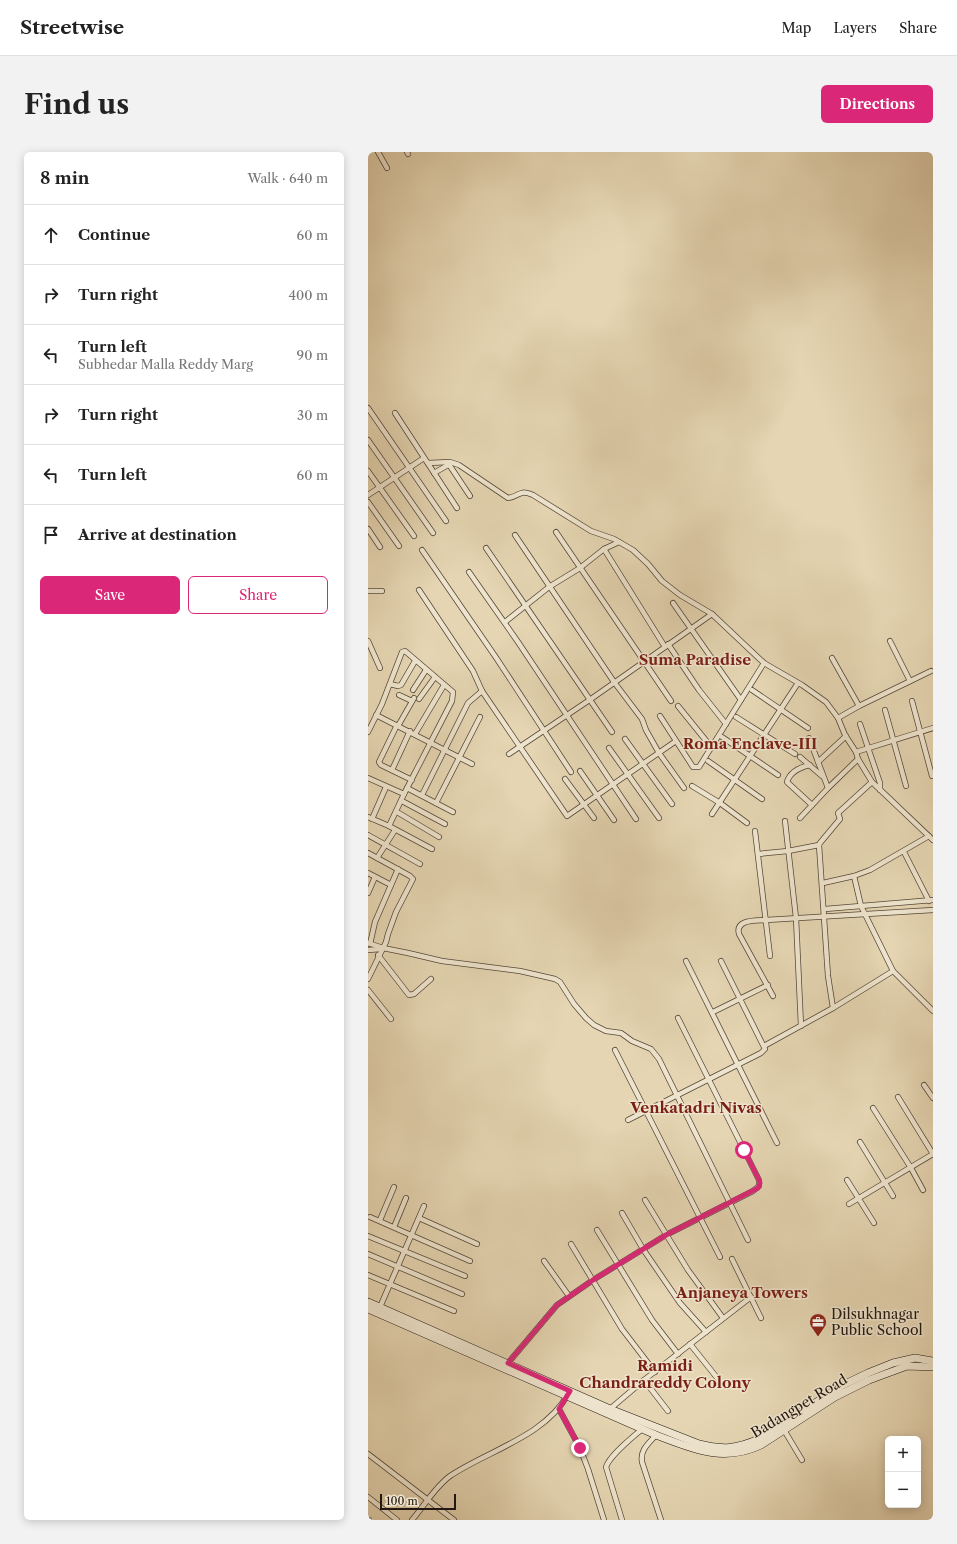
<!DOCTYPE html>
<meta charset="utf-8">
<style>
body{margin:0;font-family:"Libre Caslon Text",serif;background:#f2f2f2;color:#222}
.controls{position:absolute;right:12px;bottom:12px;display:grid;overflow:hidden;border-radius:6px;box-shadow:0 2px 10px #0003}
.controls button{width:36px;height:36px;display:grid;place-items:center;padding:0;border:0;border-bottom:1px solid #e0e0e0;background:#fff;color:#222;font:20px sans-serif}
.scale{position:absolute;left:12px;bottom:10px;width:76px;box-sizing:border-box;padding-left:4px;border:2px solid #231912;border-top:0;font-size:11px;line-height:14px;white-space:nowrap;color:#231912;-webkit-text-stroke:3px #eee4cd;paint-order:stroke}
.stop{position:absolute;width:12px;height:12px;margin:-9px;border:3px solid #db2777;border-radius:50%;background:#fff}
.stop.end{background:#db2777;border-color:#fff;box-shadow:0 1px 4px #0008}
.list{margin:0;padding:0;list-style:none}
h2{display:flex;justify-content:space-between;align-items:center;height:52px;margin:0;padding:0 16px;font-size:17px}
h2 small{font-size:13px;font-weight:400;color:#767676}
.list li{display:grid;grid-template-columns:26px 1fr auto;gap:12px;align-items:center;box-sizing:border-box;height:60px;padding:0 16px;border-top:1px solid #e0e0e0}
.list b{display:block;font-size:15px;white-space:nowrap}
.list p{margin:0;font-size:13px;white-space:nowrap;color:#767676}
.list em{font-size:13px;font-style:normal;color:#767676}
.actions{display:flex;gap:8px;padding:12px 16px}
.actions a{flex:1;padding:9px 0;border:1px solid #db2777;border-radius:6px;text-align:center;font-size:14px;color:#db2777}
.actions .main{background:#db2777;color:#fff}
.icon{flex:none;width:22px;height:22px;fill:none;stroke:currentColor;stroke-width:2;stroke-linecap:round;stroke-linejoin:round}
.map{position:relative;flex:none;width:565px;height:1368px;overflow:hidden;border-radius:6px}
header{display:flex;align-items:center;gap:24px;box-sizing:border-box;height:56px;padding:0 20px;background:#fff;border-bottom:1px solid #e0e0e0}
header strong{font-size:19px}
nav{display:flex;gap:22px;margin-inline-start:auto;font-size:14px}
.intro{display:flex;align-items:center;justify-content:space-between;box-sizing:border-box;height:96px;padding:0 24px}
h1{margin:0;font-size:28px}
.button{padding:10px 18px;border-radius:6px;background:#db2777;color:#fff;font-size:14px;font-weight:700}
main{display:flex;gap:24px;padding:0 24px}
aside{flex:1;background:#fff;border-radius:6px;box-shadow:0 2px 10px #0003}
.map>svg:first-child{display:block}
.lines{fill:none;stroke-linecap:round;stroke-linejoin:round}
.minor-casing{stroke:#54483a;stroke-width:6}
.secondary-casing{stroke:#231912;stroke-width:8}
.minor{stroke:#eee4cd;stroke-width:4.5}
.secondary{stroke:#eee4cd;stroke-width:7}
.route{stroke:#db2777;stroke-width:5}
.labels{text-anchor:middle;dominant-baseline:central;stroke-width:3;stroke-linejoin:round;paint-order:stroke}
.poi-label{font-size:14px;fill:#231912;stroke:#eee4cd;text-anchor:start}
.street-label{font-size:14px;fill:#231912;stroke:#eee4cd}
.neighbourhood-label{font-size:15px;font-weight:bold;fill:#7a1f14;stroke:#eee4cd}
</style>
<header>
<strong>Streetwise</strong>
<nav><a>Map</a><a>Layers</a><a>Share</a></nav>
</header>
<div class="intro"><h1>Find us</h1><a class="button">Directions</a></div>
<main>
<aside>
<h2>8 min<small>Walk · 640 m</small></h2>
<ul class="list">
<li><svg class="icon" aria-label="ahead" viewBox="0 0 24 24"><path d="M12 20V5M6 11l6-6 6 6"/></svg><div><b>Continue</b></div><em>60 m</em></li>
<li><svg class="icon" aria-label="right" viewBox="0 0 24 24"><path d="M7 20v-9h11M14 6l5 5-5 5"/></svg><div><b>Turn right</b></div><em>400 m</em></li>
<li><svg class="icon" aria-label="left" viewBox="0 0 24 24"><path d="M17 20v-9H6M10 6l-5 5 5 5"/></svg><div><b>Turn left</b><p>Subhedar Malla Reddy Marg</p></div><em>90 m</em></li>
<li><svg class="icon" aria-label="right" viewBox="0 0 24 24"><path d="M7 20v-9h11M14 6l5 5-5 5"/></svg><div><b>Turn right</b></div><em>30 m</em></li>
<li><svg class="icon" aria-label="left" viewBox="0 0 24 24"><path d="M17 20v-9H6M10 6l-5 5 5 5"/></svg><div><b>Turn left</b></div><em>60 m</em></li>
<li><svg class="icon" aria-label="arrive" viewBox="0 0 24 24"><path d="M6 21V4h12l-3 4 3 4H6"/></svg><div><b>Arrive at destination</b></div></li>
</ul>
<div class="actions"><a class="main">Save</a><a>Share</a></div>
</aside>
<div class="map">
<svg width="565" height="1368" viewBox="0 0 565 1368">
<rect width="100%" height="100%" fill="#e5d5b2"/>
<filter id="stains"><feTurbulence type="fractalNoise" baseFrequency=".005" numOctaves="4"/><feColorMatrix values="0 0 0 0 .2 0 0 0 0 .09 0 0 0 0 .02 0 0 0 .5 -.17"/></filter>
<radialGradient id="worn" r=".72"><stop offset=".6" stop-color="#630" stop-opacity="0"/><stop offset="1" stop-color="#630" stop-opacity=".3"/></radialGradient>
<g class="lines">
<g class="minor-casing">
<g id="minor">
<polyline points="10,0 19,16"/>
<polyline points="39,0 40,2"/>
<polyline points="0,256 78,369"/>
<polyline points="27,261 89,356"/>
<polyline points="0,288 65,381"/>
<path d="M60,311L82,310L91,313L140,346C153,344 150,337 165,343L223,379L246,387L265,398L280,412L294,429L312,443L344,462L396,511L434,533L458,550L470,566L477,583L488,600L490,607L504,630L565,688"/>
<polyline points="0,319 46,384"/>
<polyline points="66,321 80,313 82,314 102,344"/>
<polyline points="0,343 56,306"/>
<polyline points="0,350 31,394"/>
<polyline points="0,377 12,395"/>
<polyline points="188,380 303,549"/>
<polyline points="147,383 246,530 274,567 278,578 291,601 316,636"/>
<polyline points="118,396 244,580"/>
<polyline points="236,397 297,495"/>
<polyline points="54,398 129,507 203,620"/>
<polyline points="101,420 150,490 268,667"/>
<polyline points="51,438 105,519 114,539 199,664 308,589"/>
<polyline points="0,439 14,439"/>
<polyline points="305,451 373,548"/>
<polyline points="137,470 181,435 212,416 236,397 251,390"/>
<polyline points="0,489 12,516"/>
<polyline points="522,489 542,529"/>
<polyline points="300,492 331,538 358,572"/>
<polyline points="464,506 491,554"/>
<polyline points="22,532 30,534 33,533 47,509"/>
<polyline points="45,538 58,518"/>
<polyline points="384,538 440,576"/>
<polyline points="31,543 44,549"/>
<polyline points="51,547 67,525"/>
<polyline points="544,549 564,624"/>
<polyline points="310,554 344,596"/>
<polyline points="517,558 538,634"/>
<polyline points="8,563 104,612"/>
<polyline points="292,564 325,615 331,615 396,511"/>
<polyline points="368,565 427,602"/>
<polyline points="470,566 491,554 563,519"/>
<polyline points="492,572 512,631 512,638"/>
<polyline points="29,573 11,610 13,613 44,628"/>
<polyline points="30,574 46,546"/>
<polyline points="0,580 14,552 34,500 37,499 85,540 84,549 36,642 21,674"/>
<polyline points="47,582 76,533"/>
<polyline points="354,585 410,623"/>
<polyline points="441,586 460,636"/>
<polyline points="257,587 304,652"/>
<polyline points="241,596 291,666"/>
<polyline points="488,600 565,576"/>
<polyline points="141,602 223,547 344,462"/>
<polyline points="432,605 454,624"/>
<polyline points="340,609 394,647"/>
<polyline points="450,610 478,584"/>
<path d="M442,613C433,615 422,620 419,630L444,653"/>
<polyline points="24,618 42,579"/>
<polyline points="212,619 246,668"/>
<polyline points="0,626 36,642"/>
<polyline points="197,627 226,666"/>
<polyline points="324,634 352,651 379,671"/>
<polyline points="39,636 85,660"/>
<polyline points="54,643 100,551 114,539"/>
<polyline points="34,649 77,672"/>
<polyline points="68,651 112,565"/>
<polyline points="29,660 71,685"/>
<polyline points="344,662 430,531"/>
<polyline points="0,665 21,674 64,697"/>
<polyline points="432,666 460,636 490,607"/>
<polyline points="4,667 18,635"/>
<polyline points="417,669 428,766 433,874"/>
<polyline points="387,679 402,804"/>
<polyline points="0,683 52,712"/>
<polyline points="536,700 561,749"/>
<polyline points="0,701 42,724 45,727 28,760 20,782 18,790 0,827"/>
<polyline points="390,702 420,699 451,693"/>
<polyline points="9,706 27,678"/>
<polyline points="0,721 23,733"/>
<polyline points="486,724 493,754 525,819 565,859"/>
<polyline points="455,731 486,724 502,718 561,684"/>
<polyline points="0,741 7,725"/>
<polyline points="457,757 565,748"/>
<polyline points="0,791 15,796 40,801 74,809 152,819 187,827 192,830 206,852 218,866 226,873 238,879 253,881 264,889 283,897 291,907 380,1088"/>
<polyline points="2,792 7,770 30,717"/>
<polyline points="0,798 13,797"/>
<polyline points="10,803 41,843 46,842 63,827"/>
<polyline points="318,809 409,991"/>
<polyline points="0,838 23,867"/>
<path d="M405,844L371,782C367,767 388,769 398,768L565,758"/>
<polyline points="465,856 460,824 451,693 452,691 472,667 470,661 504,630"/>
<polyline points="345,860 400,833"/>
<polyline points="396,894 465,856 525,819"/>
<polyline points="247,898 352,1105"/>
<polyline points="556,933 565,946"/>
<polyline points="530,945 565,1002"/>
<polyline points="505,956 543,1016 555,1038"/>
<polyline points="260,968 393,901 397,897 353,809"/>
<polyline points="492,990 525,1044"/>
<polyline points="479,1028 506,1071"/>
<polyline points="277,1048 320,1118 355,1166"/>
<polyline points="481,1052 565,1002"/>
<polyline points="254,1061 275,1097 312,1151 338,1180"/>
<polyline points="2,1065 102,1109"/>
<polyline points="51,1066 109,1092"/>
<polyline points="12,1068 26,1035"/>
<polyline points="26,1075 38,1046"/>
<polyline points="229,1078 284,1168 310,1202"/>
<polyline points="0,1084 97,1124"/>
<polyline points="203,1092 254,1177 287,1220"/>
<polyline points="0,1102 94,1142"/>
<polyline points="364,1107 393,1166"/>
<polyline points="176,1109 201,1144"/>
<polyline points="0,1123 86,1159"/>
<polyline points="12,1155 56,1054"/>
<polyline points="322,1192 350,1227"/>
<polyline points="140,1211 189,1153 225,1128 298,1083 385,1039 391,1034 391,1028 310,866"/>
<polyline points="276,1228 300,1259"/>
<polyline points="191,1257 212,1296 220,1317 236,1368"/>
<polyline points="242,1257 276,1228 383,1145"/>
<polyline points="416,1278 434,1308"/>
<path d="M288,1283C280,1292 272,1298 274,1310L293,1368"/>
<polyline points="0,1302 86,1368"/>
<polyline points="0,1345 29,1368"/>
<polyline points="0,1368 1,1368"/>
<path d="M44,1368C56,1354 67,1335 82,1324C119,1299 178,1284 200,1242"/>
<path d="M254,1368L238,1315C242,1303 264,1286 274,1277"/>
</g>
</g>
<g class="secondary-casing">
<g id="secondary">
<path d="M0,1150L242,1257L331,1292C355,1298 368,1297 391,1287L475,1233L500,1221L525,1211L547,1206L565,1209"/>
<path d="M0,1157L288,1283C325,1297 355,1311 393,1293L467,1245L501,1228L539,1214L565,1215"/>
</g>
</g>
<use href="#minor" class="minor"/>
<use href="#secondary" class="secondary"/>
</g>
<g class="lines">
<polyline class="route" points="212,1296 191,1257 202,1239 140,1211 189,1153 225,1128 298,1083 390,1036 392,1031 391,1028 376,998"/>
</g>
<defs>
<g id="office-pin" transform="scale(0.9)"><path d="M0 17L-7.5 6A9.5 9.5 0 1 1 7.5 6Z" fill="#8f2418" stroke="#eee4cd"/><path d="M-6-3h4V-5.5h4V-3h4V5H-6ZM-1-4.5V-3h2v-1.5ZM-6 0V1H6V0Z" fill="#fff"/></g>
</defs>
<g fill-rule="evenodd">
<use href="#office-pin" x="450" y="1170"/>
</g>
<g class="labels">
<g class="poi-label">
<text x="463" y="1162">Dilsukhnagar<tspan x="463" dy="16">Public School</tspan></text>
</g>
<g class="street-label">
<text transform="translate(431 1254) rotate(-31)">Badangpet Road</text>
</g>
<g class="neighbourhood-label">
<text x="327" y="507">Suma Paradise</text>
<text x="382" y="591">Roma Enclave-III</text>
<text x="328" y="955">Venkatadri Nivas</text>
<text x="374" y="1140">Anjaneya Towers</text>
<text x="297" y="1213">Ramidi<tspan x="297" dy="17">Chandrareddy Colony</tspan></text>
</g>
</g>
<rect width="100%" height="100%" filter="url(#stains)"/>
<rect width="100%" height="100%" fill="url(#worn)"/>
</svg>
<div class="controls">
<button>+</button>
<button>−</button>
</div>
<div class="scale">100 m</div>
<div class="stop" style="left:376px;top:998px"></div>
<div class="stop end" style="left:212px;top:1296px"></div>
</div>
</main>
